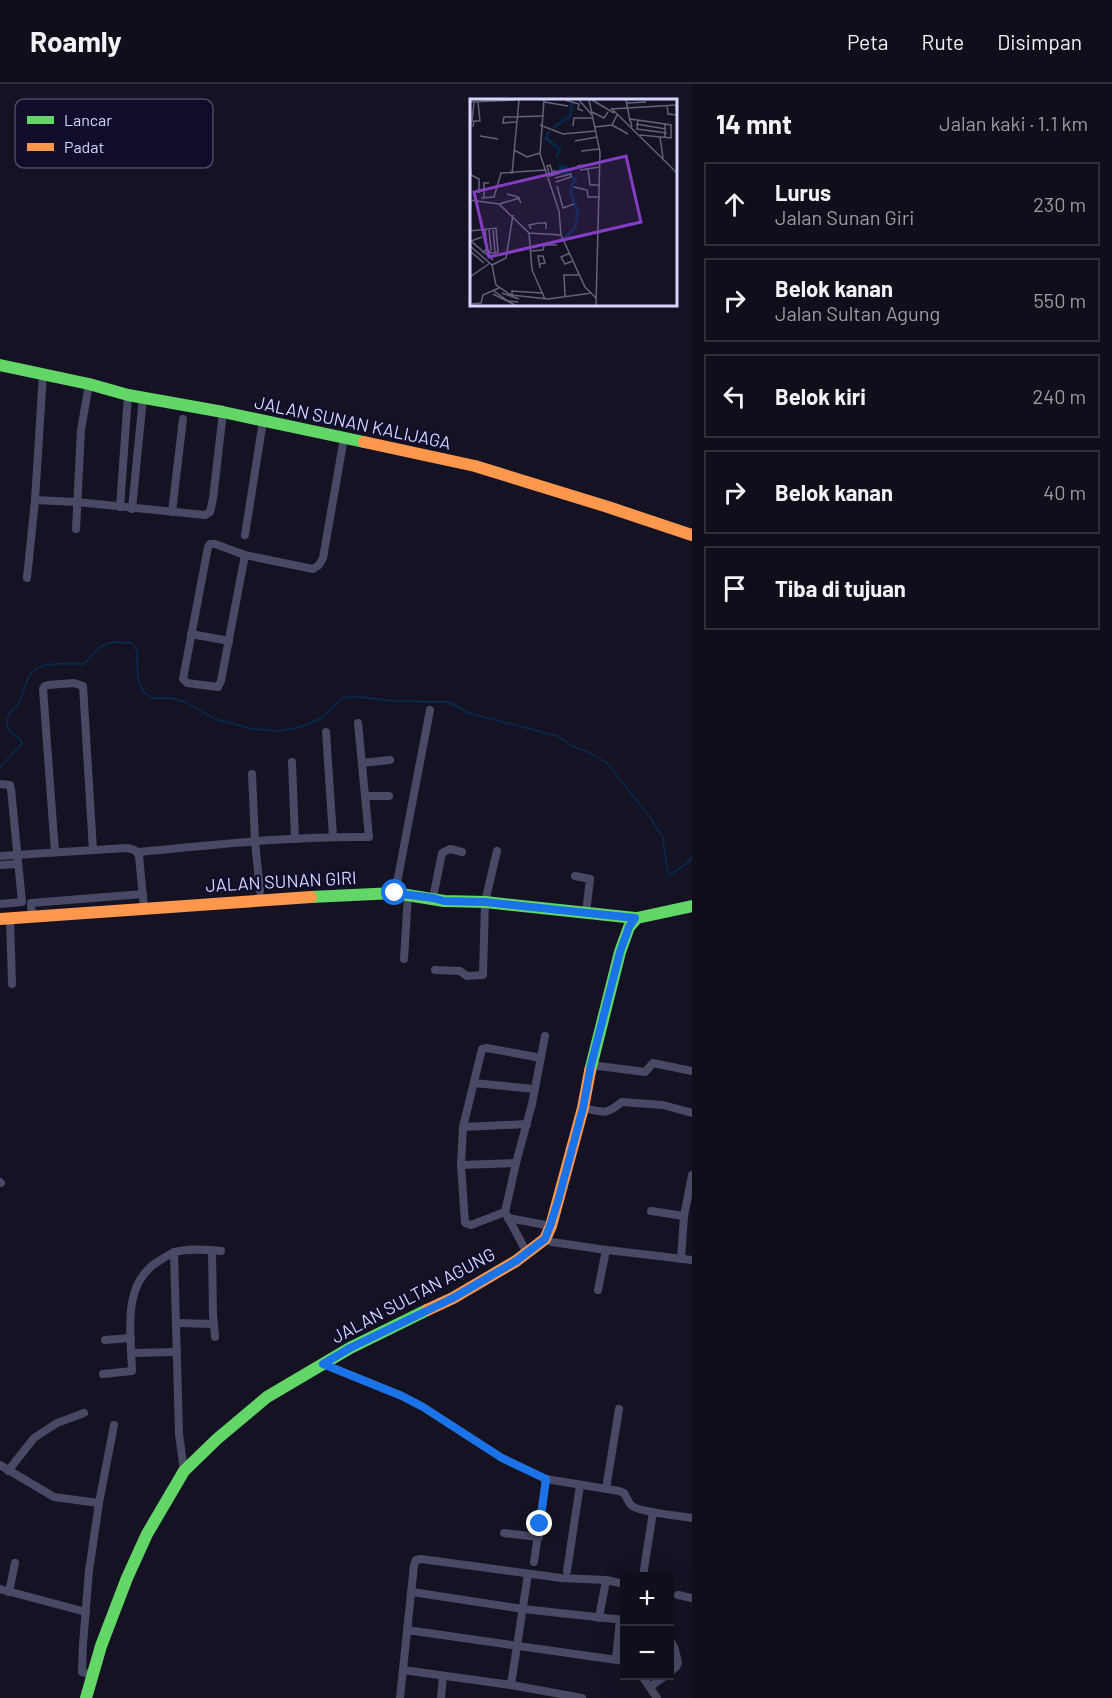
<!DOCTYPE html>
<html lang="id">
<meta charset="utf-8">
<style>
body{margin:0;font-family:Barlow,sans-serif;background:#191723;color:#f1f3f6}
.controls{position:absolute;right:18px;bottom:18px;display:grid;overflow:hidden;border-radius:0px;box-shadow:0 6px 24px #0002}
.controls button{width:54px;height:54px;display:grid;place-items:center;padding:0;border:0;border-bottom:2px solid #302e39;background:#100e1a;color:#f1f3f6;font:30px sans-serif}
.stop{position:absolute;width:18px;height:18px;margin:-14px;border:4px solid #1a73e8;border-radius:50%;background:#fff}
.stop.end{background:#1a73e8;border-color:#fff;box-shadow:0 2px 6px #0008}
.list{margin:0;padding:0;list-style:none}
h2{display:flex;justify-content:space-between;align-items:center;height:78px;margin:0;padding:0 24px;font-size:26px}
h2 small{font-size:20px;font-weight:400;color:#9c9ca2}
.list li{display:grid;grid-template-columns:39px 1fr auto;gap:18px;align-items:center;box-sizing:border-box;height:84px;margin:0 12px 12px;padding:0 12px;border:2px solid #302e39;border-radius:0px}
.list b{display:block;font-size:22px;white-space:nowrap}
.list p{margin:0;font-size:20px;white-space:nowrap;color:#9c9ca2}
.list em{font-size:20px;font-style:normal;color:#9c9ca2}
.icon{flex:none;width:33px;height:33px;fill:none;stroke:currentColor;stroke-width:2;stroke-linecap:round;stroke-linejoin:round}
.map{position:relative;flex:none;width:692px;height:1614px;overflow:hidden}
header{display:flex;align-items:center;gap:36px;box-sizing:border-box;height:84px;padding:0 30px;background:#100e1a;border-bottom:2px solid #302e39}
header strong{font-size:28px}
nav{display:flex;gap:33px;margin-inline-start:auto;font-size:21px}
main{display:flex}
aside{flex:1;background:#100e1a}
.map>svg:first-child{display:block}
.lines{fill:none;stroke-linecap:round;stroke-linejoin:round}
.stream{stroke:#08274a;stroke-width:2}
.street{stroke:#484964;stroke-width:8}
.fast{stroke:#63d668;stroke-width:12}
.slow{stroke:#ff974d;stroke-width:12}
.route{stroke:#1a73e8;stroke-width:8}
.labels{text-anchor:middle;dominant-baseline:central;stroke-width:4.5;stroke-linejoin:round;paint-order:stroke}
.street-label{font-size:18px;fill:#d5d5ff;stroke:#0f0d29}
.inset-river{fill:none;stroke:#08274a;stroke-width:3}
.inset-road{fill:none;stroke:#62617b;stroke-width:1.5}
.view{fill:#843dc5;fill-opacity:0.15;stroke:#843dc5;stroke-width:3}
.inset-edge{fill:none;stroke:#d5d5ff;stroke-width:3}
.key{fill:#0f0d29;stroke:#4a4969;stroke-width:1.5}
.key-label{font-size:16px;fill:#d5d5ff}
</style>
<header>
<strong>Roamly</strong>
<nav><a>Peta</a><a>Rute</a><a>Disimpan</a></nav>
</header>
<main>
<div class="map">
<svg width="692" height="1614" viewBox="0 0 692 1614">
<rect width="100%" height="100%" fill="#151323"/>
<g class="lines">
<path class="stream" d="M0,683L21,661L22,657C14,650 6,649 7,635C8,629 14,625 18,620C25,609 25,591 38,584C46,578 73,580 84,580C103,558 104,557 132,559L137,567L138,594L143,608L152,614H171L185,618L215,635L253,645L280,647L301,643L321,634L343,614L351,612L393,617L448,618L469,629L557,652L572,662L588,668L607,679L649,732L663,754L667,786L670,791L687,779L692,773"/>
<g class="street">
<polyline points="35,416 77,418 205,431 210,428 213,415 223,328"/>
<polyline points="120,423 128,311"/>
<polyline points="132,425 143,314"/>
<polyline points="172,428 183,335"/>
<polyline points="76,445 81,346 89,300"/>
<polyline points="245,451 263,337"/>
<polyline points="245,471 215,460 210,460 208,463 183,595 187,599 218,603 221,597 245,471 313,485 319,481 323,474 344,354"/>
<polyline points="27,494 35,416 43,290"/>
<polyline points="191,550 229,557"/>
<polyline points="326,648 333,753"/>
<polyline points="292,678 295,755"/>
<polyline points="362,679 390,676"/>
<polyline points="252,690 255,757 260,807"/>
<polyline points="0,700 10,701 11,705 22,818 0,820"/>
<polyline points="365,712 389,712"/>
<polyline points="55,768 43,605 45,602 48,601 74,599 83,602 93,766"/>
<path d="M137,768C214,761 291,752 369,753L358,639"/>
<path d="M0,772L126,764C133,765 137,766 139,772L144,824"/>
<polyline points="0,781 18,780"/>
<polyline points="575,792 590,795 586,829"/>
<polyline points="395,809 430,626"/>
<polyline points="433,814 442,769 450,765 462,768"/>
<polyline points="32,833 31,819 143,810"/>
<polyline points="10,835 12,900"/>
<polyline points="404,875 408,811"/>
<polyline points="435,886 460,887 467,892 483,891 485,818 497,767"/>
<polyline points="591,981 645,988 653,979 692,987"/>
<polyline points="474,999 534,1005"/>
<path d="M583,1024C605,1028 604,1032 622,1018L663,1021L692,1029"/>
<polyline points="463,1043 527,1040"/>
<polyline points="461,1081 516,1079"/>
<polyline points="0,1098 1,1099"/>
<polyline points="651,1127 684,1132"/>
<polyline points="505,1128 471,1141 465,1139 461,1081 463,1043 482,965 487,964 541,974"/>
<polyline points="508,1134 551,1142"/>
<polyline points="545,1155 552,1158 599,1165 692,1176"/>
<polyline points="212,1166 213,1231 215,1253"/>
<polyline points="174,1168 179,1350 184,1387"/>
<polyline points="527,1169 505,1128 516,1079 532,1020 545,952"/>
<polyline points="681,1175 684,1132 692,1091"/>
<polyline points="598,1206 606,1166"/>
<polyline points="177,1239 214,1240"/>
<polyline points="105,1256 131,1254"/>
<polyline points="132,1269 177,1268"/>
<path d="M323,1280L402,1312L423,1323L502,1374L546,1395L619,1407L624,1409C626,1412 628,1418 631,1421C637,1428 681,1432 692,1434"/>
<path d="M103,1290L132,1287C131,1250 121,1199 159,1177C164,1174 169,1170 175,1168C189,1164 206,1166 221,1167"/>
<polyline points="0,1381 54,1413 99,1419 89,1487 83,1560 82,1588 91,1590"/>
<polyline points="8,1387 34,1354 57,1339 84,1329"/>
<polyline points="606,1405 619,1325"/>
<polyline points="99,1419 114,1341"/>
<polyline points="504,1449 539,1453"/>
<polyline points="534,1478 546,1395"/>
<polyline points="567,1487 580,1401"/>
<polyline points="643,1492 653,1428"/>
<polyline points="0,1505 86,1528"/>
<polyline points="9,1508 15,1479"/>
<polyline points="412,1508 523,1525 624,1536"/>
<polyline points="670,1510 670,1515"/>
<polyline points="678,1511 692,1514"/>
<polyline points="599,1534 606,1496"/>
<polyline points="407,1546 624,1577"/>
<polyline points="670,1556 675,1565 678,1579 676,1583 670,1588"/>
<polyline points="616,1575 620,1536"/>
<polyline points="403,1586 511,1601 582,1614"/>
<polyline points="642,1592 657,1614"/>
<polyline points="511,1601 528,1490"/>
<polyline points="650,1603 665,1592"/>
<polyline points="400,1614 414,1481 416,1476 421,1475 561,1494 606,1496 624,1500"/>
<polyline points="441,1614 443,1592"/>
</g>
<g class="fast">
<polyline points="0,281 89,300 128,311 223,328 364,358"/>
<polyline points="311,813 395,809 444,817 485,818 635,834"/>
<polyline points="590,987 620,868 629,843 637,834 692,822"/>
<polyline points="86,1614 101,1562 127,1494 147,1450 184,1387 217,1355 267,1313 350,1264 427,1226"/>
</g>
<g class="slow">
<polyline points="364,358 475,382 608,423 692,451"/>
<polyline points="0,835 311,813"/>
<polyline points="427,1226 453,1214 516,1177 545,1155 551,1142 583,1024 590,987"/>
</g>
</g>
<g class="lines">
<polyline class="route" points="395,809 433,814 444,817 485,818 635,834 629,843 620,868 591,981 583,1024 558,1117 550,1142 545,1155 516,1177 453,1214 350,1264 323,1280 402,1312 423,1323 502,1374 546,1395 540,1440"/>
</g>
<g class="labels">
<g class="street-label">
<text transform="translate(353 338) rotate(12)">JALAN SUNAN KALIJAGA</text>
<text transform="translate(281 797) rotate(-3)">JALAN SUNAN GIRI</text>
<text transform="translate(413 1211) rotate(-28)">JALAN SULTAN AGUNG</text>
</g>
</g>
<g transform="translate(470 15)">
<rect width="207" height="207" fill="#151323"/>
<path class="inset-river" d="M83,29L100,17L102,4M79,32L76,40L90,50L86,59M88,66L95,68L90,71L94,74L101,73M100,139L96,138L105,129L108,113L101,95L102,85L106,82L103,77"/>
<path class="inset-road" d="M74,1L70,55L89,112L91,136M95,1L109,5L108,10L113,12M109,1L122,16M119,1L130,53L126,206M122,1L144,14M156,1L160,22M0,3L45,1M74,3L98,7M157,4L176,3M197,6L198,15L207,16L206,6M141,9L207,74M141,10L207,6M122,13L134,19L138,13M168,21L167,30L197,34M2,23L4,3M46,23L33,24L34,18L74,17M166,25L196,30M70,26L93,35L126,32M142,26L158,35M103,27L104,19H123M3,28L4,22H10L8,3M125,28L142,26L147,16M162,28L160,20L195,25V39M170,36L201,39V26L195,25M10,37L28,40M190,38L193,59M105,42L127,38M44,51L57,58L70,54M111,52L129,50M0,61L1,76L9,80V94M107,67L130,64M118,70L120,86H130M110,71L130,68M83,72L90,73V74L80,77L77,67L80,66L83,76M42,75L49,1M85,79L101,75V78L86,83M87,87L93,109L104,105M104,88L117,91L118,98H130M37,95L48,98L51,104M11,99L24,98L31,74L76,71M14,99V84H19M0,101L29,105L59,134L91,136L115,188L126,199M29,105L50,99M61,130L59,126L69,124H76V130M0,132L26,129L28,153L25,154M59,134L62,171L75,200M12,138L1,142L23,161M0,147L22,166M0,152L14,164M61,152L73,151L74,146H87M13,154L17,149L15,130M19,154H25L23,129M100,154L91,158L95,165L103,162M18,155L21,151L19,130M70,165L75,164L73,157H68L70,169M22,166L26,186L41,196L78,200L122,194M22,166L36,159L43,116M0,178L20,164M24,192L38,202L48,203M32,194L49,200M23,195L45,206M42,196V192L72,194M95,197L94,176H110M0,205L11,204L13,196L29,189"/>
<path class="view" d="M156,57L171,123L19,158L4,93Z"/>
<rect width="207" height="207" class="inset-edge"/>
</g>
<rect x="15" y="15" width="198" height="69" rx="9" class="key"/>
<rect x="27" y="32" width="27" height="8" fill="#63d668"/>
<rect x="27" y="59" width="27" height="8" fill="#ff974d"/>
<g class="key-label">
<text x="64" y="42">Lancar</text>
<text x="64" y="69">Padat</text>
</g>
</svg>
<div class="controls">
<button>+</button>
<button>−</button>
</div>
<div class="stop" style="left:395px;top:809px"></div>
<div class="stop end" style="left:540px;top:1440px"></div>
</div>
<aside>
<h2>14 mnt<small>Jalan kaki · 1.1 km</small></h2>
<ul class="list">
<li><svg class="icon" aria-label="ahead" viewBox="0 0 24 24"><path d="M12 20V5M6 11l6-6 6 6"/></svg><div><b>Lurus</b><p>Jalan Sunan Giri</p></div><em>230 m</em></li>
<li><svg class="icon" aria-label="right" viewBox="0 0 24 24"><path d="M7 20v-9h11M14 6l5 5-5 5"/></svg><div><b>Belok kanan</b><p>Jalan Sultan Agung</p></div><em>550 m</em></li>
<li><svg class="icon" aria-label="left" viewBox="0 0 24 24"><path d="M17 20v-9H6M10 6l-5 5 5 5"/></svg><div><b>Belok kiri</b></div><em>240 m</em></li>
<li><svg class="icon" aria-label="right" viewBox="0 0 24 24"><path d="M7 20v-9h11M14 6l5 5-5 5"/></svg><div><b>Belok kanan</b></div><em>40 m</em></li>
<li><svg class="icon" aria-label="arrive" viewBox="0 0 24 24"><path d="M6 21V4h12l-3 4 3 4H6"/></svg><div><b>Tiba di tujuan</b></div></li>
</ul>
</aside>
</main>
